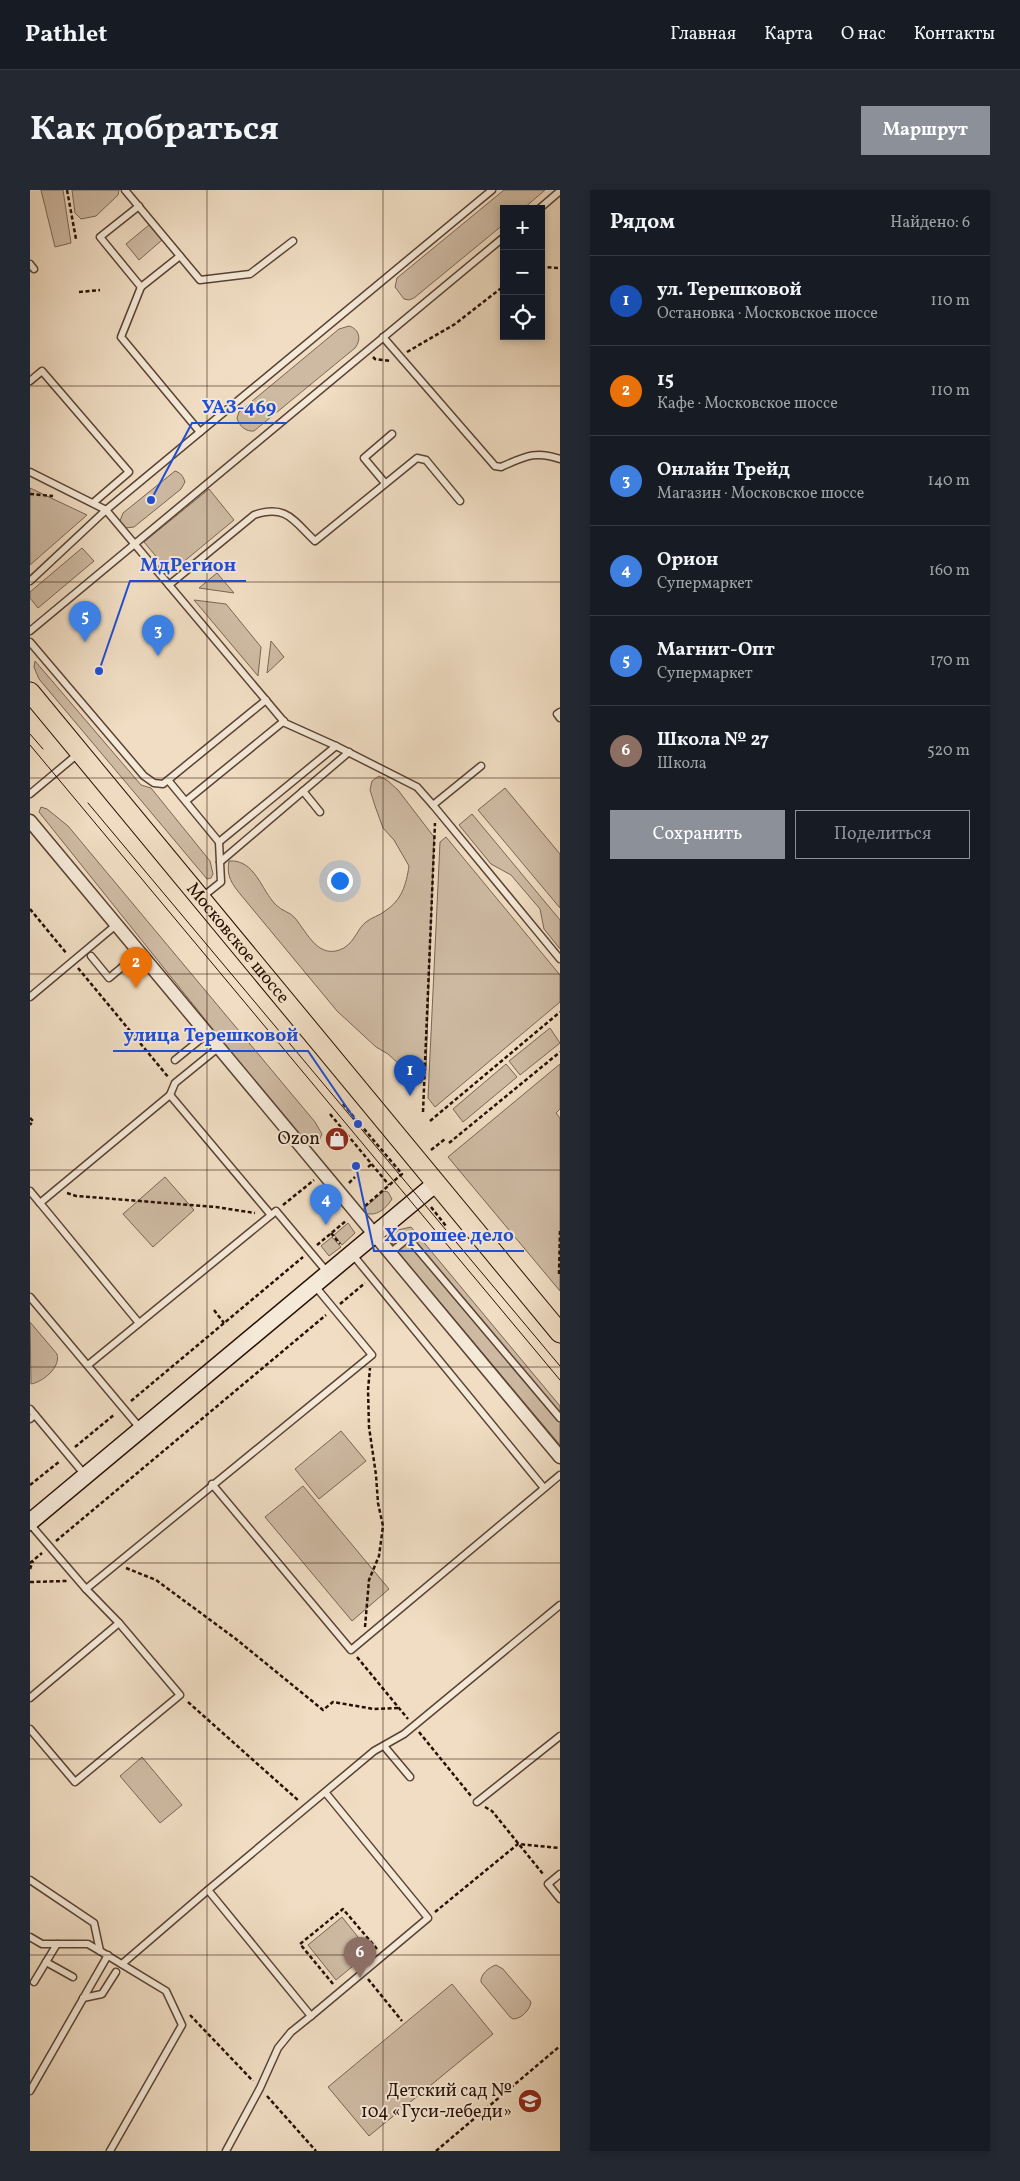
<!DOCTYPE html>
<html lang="ru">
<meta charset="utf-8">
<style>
body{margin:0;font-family:Vollkorn,serif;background:#242831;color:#f1f3f6}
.controls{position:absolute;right:15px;top:15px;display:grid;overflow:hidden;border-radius:0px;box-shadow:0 2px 8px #0003}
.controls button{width:45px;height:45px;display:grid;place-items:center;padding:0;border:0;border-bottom:1px solid #363941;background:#171b24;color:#f1f3f6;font:25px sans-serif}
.you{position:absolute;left:309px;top:690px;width:18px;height:18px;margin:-12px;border:4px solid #fff;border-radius:50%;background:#1a73e8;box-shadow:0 0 0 8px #1a73e833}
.badge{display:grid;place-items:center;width:32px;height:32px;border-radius:50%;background:#8c9099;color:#fff;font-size:16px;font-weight:700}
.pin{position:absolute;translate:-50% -41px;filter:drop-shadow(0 1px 2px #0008)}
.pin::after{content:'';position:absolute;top:26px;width:18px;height:15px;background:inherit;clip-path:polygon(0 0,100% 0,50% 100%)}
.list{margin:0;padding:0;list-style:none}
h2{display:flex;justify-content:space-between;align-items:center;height:65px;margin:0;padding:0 20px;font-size:21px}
h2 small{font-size:16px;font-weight:400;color:#9ea1a6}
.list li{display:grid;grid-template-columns:32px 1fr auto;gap:15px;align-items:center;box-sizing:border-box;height:90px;padding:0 20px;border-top:1px solid #363941}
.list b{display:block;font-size:19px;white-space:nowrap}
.list p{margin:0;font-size:16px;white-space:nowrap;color:#9ea1a6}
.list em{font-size:16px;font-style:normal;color:#9ea1a6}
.actions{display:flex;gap:10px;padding:15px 20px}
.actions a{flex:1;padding:11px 0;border:1px solid #8c9099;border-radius:0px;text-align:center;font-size:18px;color:#8c9099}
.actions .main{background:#8c9099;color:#fff}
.icon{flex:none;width:28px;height:28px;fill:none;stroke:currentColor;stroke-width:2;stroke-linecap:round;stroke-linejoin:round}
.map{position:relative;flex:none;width:530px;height:1961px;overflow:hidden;border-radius:0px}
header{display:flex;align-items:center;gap:30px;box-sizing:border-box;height:70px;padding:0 25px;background:#171b24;border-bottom:1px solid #363941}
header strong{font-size:24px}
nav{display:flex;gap:28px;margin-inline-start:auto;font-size:18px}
.intro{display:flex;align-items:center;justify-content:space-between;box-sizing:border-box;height:120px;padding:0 30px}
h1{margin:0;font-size:35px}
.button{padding:12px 22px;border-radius:0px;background:#8c9099;color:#fff;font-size:18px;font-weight:700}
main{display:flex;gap:30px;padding:0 30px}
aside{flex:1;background:#171b24;border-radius:0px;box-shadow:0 2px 8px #0003}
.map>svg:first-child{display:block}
.green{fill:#cebaa3;stroke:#7b6554}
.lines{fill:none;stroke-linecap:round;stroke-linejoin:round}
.lane-casing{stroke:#5a4334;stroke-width:9}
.street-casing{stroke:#5a4334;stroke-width:15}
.secondary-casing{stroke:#281005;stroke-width:19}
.primary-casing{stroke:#281005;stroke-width:21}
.path{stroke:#281005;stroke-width:2.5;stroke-dasharray:4 2.5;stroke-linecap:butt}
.lane{stroke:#f5e9d8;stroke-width:6}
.street{stroke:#f5e9d8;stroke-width:12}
.secondary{stroke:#f5e9d8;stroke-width:16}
.primary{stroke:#f0ddc3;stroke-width:19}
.tram{stroke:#281005;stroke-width:1}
.grid{fill:none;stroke:#281005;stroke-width:1;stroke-opacity:0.55}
.labels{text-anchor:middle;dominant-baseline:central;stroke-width:4;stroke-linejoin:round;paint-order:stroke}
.street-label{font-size:18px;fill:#281005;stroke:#f5e9d8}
.poi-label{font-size:18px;fill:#281005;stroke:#f5e9d8;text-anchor:end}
.leader{fill:none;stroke:#1d4ed8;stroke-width:2}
.callout-dot{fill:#1d4ed8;stroke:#f5e9d8;stroke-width:2}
.callout-label{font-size:19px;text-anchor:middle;font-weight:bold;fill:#1d4ed8;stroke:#f5e9d8;stroke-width:4;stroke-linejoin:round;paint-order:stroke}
</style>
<header>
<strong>Pathlet</strong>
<nav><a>Главная</a><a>Карта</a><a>О нас</a><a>Контакты</a></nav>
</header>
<div class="intro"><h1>Как добраться</h1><a class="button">Маршрут</a></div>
<main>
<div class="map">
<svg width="530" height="1961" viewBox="0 0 530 1961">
<rect width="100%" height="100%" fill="#f0ddc3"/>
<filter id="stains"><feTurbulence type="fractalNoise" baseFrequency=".004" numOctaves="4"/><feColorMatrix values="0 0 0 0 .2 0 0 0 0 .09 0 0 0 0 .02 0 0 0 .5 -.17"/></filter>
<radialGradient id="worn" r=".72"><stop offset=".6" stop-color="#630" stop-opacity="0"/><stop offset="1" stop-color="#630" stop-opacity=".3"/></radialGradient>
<g class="green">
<polygon points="11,0 33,0 41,53 25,57"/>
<polygon points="42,0 89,0 88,5 66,26 51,29 45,23"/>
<polygon points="474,0 515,0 493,19 474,19 474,34 384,108 379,110 374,109 365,97 367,88"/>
<polygon points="119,35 132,50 109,70 96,54"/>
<path d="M319,136C329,139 332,149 325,158L224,241C216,242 209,236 207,228L209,222L309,139Z"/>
<path d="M145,281C151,283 153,286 155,292L151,299L104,337L95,338L90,331L93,323Z"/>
<polygon points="0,298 57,325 0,375"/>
<polygon points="179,299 204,330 140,383 114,352"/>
<polygon points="52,358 64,371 8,418 0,408 0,402"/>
<polygon points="187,383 204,403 169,398"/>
<polygon points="164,410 196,414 231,457 228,486"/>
<polygon points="241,451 254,467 237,483"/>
<polygon points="5,471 111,595 121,598 180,671 183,684 181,688 177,689 9,489 4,477"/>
<path d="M349,586L358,591L368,600L404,647L396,880L392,892L387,895L381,893L370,875L358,864L346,857L307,821L211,705C202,694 196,686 199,671C225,669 231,700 246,715C252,721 260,722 265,728C278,744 289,771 314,758C326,750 327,739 336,732C342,727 349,726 355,721C372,710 376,695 379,676L364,650L353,638L345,616L340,600L342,591Z"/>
<polygon points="475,598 530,664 530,718 448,620"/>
<polygon points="11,617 17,619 38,636 285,932 292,944 289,951 279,954 270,948 9,622"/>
<polygon points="442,624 530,730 530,759 514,739 510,719 481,685 461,674 429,635"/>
<polygon points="416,647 530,785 530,812 405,917 398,908 410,652"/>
<polygon points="520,838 530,853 490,885 479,871"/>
<polygon points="476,874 487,887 433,932 423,919"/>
<polygon points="530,874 530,919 526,923 530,928 530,1101 418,967"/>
<polygon points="135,987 164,1020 123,1057 93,1024"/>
<path d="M354,1001L358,1002L362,1009C355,1020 344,1029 331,1021Z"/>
<polygon points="318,1033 325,1043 312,1055 304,1045"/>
<polygon points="381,1037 530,1216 530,1255 362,1055 368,1040"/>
<polygon points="302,1047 311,1057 299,1066 291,1056"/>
<path d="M0,1132L27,1164C31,1177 13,1192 1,1194Z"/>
<polygon points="311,1241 336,1271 289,1309 265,1279"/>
<polygon points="273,1296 359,1399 322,1431 235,1327"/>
<polygon points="112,1567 152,1615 130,1633 90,1586"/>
<polygon points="312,1727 340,1762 306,1790 278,1755"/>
<path d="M466,1775L473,1779L501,1812C500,1820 491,1829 483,1829L480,1827L451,1792C450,1785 459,1777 466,1775Z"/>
<polygon points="422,1794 463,1844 339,1946 298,1897"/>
</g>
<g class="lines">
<g class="lane-casing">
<g id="lane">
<polyline points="95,0 170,90 220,84 263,51"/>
<polyline points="109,16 70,47 111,97 150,66"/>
<polyline points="509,19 530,1"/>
<polyline points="0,74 4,79"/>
<polyline points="111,97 91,147 170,242"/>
<path d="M353,147L465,276L471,277C494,267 505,260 530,269"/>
<polyline points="0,191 12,181 99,282 63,313"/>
<polyline points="0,282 76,320 255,533 306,556 387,597 403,615 451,576"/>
<polyline points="355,293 334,268 362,244"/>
<polyline points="0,391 76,320 462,0"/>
<path d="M139,395L224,325C256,314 263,330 285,351L387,268L396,270L430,311"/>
<polyline points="0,441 474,47"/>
<polyline points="0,452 114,586 124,593 133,594 138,590"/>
<polyline points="530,522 527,524 530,528"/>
<polyline points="273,601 290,622"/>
<polyline points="0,604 49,563"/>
<polyline points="156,611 254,531"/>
<polyline points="403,615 530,769"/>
<polyline points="189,652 306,556"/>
<polyline points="190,672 319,562"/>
<polyline points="171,708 191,692 189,652 138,590 236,510"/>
<polyline points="61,766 79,788 109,763"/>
<polyline points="0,807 86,735"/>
<polyline points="145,870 177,844"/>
<polyline points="140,905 145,893 188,858"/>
<polyline points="0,1001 10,1013"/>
<polyline points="360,1063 378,1048 530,1228"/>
<polyline points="323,1065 514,1298"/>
<polyline points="0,1107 110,1238"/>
<polyline points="109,1133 10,1013 140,905 241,1025"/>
<polyline points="58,1175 246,1021 297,1082"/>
<polyline points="0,1219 5,1225 0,1229"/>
<polyline points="5,1225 55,1285"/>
<polyline points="182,1294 321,1460 530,1285"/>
<polyline points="0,1334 56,1399"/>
<polyline points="0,1508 89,1433"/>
<polyline points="0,1539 45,1592 150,1505 89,1433 56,1399 342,1165 285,1096"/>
<polyline points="354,1556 380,1587"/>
<polyline points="295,1602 398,1728 281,1826 178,1700 344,1561 374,1544 530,1415"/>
<polyline points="447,1612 530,1546"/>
<polyline points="530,1684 518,1694 530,1709"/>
<polyline points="0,1690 64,1733 70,1761"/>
<polyline points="0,1747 12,1754 58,1754 70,1761 136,1801 152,1835 80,1961"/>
<polyline points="16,1772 43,1787"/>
<polyline points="92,1774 178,1700"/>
<polyline points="4,1792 27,1754"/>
<polyline points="53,1808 72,1804 86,1782"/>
<polyline points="0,1901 78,1765"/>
<polyline points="196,1961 230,1898 248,1858 261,1842 281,1826"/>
</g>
</g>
<g class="street-casing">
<polyline id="street" points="0,631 530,1267"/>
</g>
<g class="secondary-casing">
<polyline id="secondary" points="0,1332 405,994"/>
</g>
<g class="primary-casing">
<g id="primary">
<path id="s1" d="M0,502L530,1143"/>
</g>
</g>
<g class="path">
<polyline points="37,0 46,49"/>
<polyline points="511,77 530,78"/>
<polyline points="49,102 70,100"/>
<polyline points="377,162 425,134 474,96"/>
<polyline points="343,167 345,169 361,171"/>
<polyline points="0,304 23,306"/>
<polyline points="0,719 37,764"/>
<polyline points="48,778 139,888"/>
<polyline points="313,914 372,984 335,1016"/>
<polyline points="393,922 405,633"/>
<polyline points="300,924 359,995"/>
<polyline points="0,928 3,931 0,935"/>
<polyline points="400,931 530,822"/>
<polyline points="419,953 530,862"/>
<polyline points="401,960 415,949"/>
<polyline points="338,977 342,974"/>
<polyline points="319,993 325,987"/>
<polyline points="37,1003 46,1006 186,1017 225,1023"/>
<polyline points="253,1015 284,990"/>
<polyline points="401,1017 416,1036"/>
<polyline points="301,1043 310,1054"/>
<polyline points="287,1055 317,1030"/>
<polyline points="529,1084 530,1041"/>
<polyline points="310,1114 335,1093"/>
<polyline points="184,1120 194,1133"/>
<polyline points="101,1211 273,1067"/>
<polyline points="45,1257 85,1224"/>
<polyline points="0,1295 30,1271"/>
<polyline points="26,1351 296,1125"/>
<polyline points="0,1373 12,1363"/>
<polyline points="96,1378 126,1390 206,1449 293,1520 303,1512 344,1519 369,1518"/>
<polyline points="0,1379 3,1371"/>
<polyline points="0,1392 37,1391"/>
<polyline points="335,1437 339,1390 349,1366 353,1336 348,1313 346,1285 339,1237 338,1200 340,1178"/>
<polyline points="327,1467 378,1529"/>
<polyline points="158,1512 269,1611"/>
<polyline points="389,1542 441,1606"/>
<polyline points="455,1617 462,1621 513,1684"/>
<polyline points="405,1722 488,1654 530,1658"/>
<polyline points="338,1789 372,1831"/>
<polyline points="303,1794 270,1754 313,1719 347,1759"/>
<polyline points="160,1825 223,1891"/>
<polyline points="237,1906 286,1961"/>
<polyline points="406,1961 530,1856"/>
</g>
<use href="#lane" class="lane"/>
<use href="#street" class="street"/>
<use href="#secondary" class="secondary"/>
<use href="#primary" class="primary"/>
<g class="tram">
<polyline points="0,544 13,559"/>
<polyline points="0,555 530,1190"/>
<polyline points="58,613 530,1176"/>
</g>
</g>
<path class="grid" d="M177,0V1961M353,0V1961M0,196H530M0,392H530M0,588H530M0,784H530M0,980H530M0,1177H530M0,1373H530M0,1569H530M0,1765H530"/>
<defs>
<g id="shop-disc" transform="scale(1.25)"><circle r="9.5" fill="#8f2418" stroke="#f5e9d8"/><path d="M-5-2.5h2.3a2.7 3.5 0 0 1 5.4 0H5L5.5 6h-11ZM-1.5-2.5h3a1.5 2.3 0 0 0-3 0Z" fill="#fff"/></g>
<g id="school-disc" transform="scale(1.25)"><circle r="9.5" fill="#8f2418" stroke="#f5e9d8"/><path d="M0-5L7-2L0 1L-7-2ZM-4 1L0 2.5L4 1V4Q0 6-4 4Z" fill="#fff"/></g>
</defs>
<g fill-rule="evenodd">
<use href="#shop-disc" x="307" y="949"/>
<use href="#school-disc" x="500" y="1911"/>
</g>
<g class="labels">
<g class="street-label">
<text stroke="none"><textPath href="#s1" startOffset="326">Московское шоссе</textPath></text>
</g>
<g class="poi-label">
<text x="290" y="949">Ozon</text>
<text x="482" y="1901">Детский сад №<tspan x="482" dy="21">104 «Гуси-лебеди»</tspan></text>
</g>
</g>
<path class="leader" d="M121 310L162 233H257M69 481L100 391H216M328 934L278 861H83M326 976L344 1061H494"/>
<g class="callout-dot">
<circle cx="121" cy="310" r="5"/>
<circle cx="69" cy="481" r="5"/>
<circle cx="328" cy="934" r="5"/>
<circle cx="326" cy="976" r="5"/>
</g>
<g class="callout-label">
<text x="209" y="223">УАЗ-469</text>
<text x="158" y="381">МдРегион</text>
<text x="181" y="851">улица Терешковой</text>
<text x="419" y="1051">Хорошее дело</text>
</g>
<rect width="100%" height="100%" filter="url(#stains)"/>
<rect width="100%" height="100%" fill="url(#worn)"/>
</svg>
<div class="controls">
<button>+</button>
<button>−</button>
<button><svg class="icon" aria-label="locate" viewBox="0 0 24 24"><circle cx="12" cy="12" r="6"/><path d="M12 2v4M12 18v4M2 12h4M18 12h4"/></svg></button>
</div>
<div class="you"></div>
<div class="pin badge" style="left:380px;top:906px;background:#1a4fb4">1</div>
<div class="pin badge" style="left:106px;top:798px;background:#e8710a">2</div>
<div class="pin badge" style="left:128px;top:466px;background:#3f7fe0">3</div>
<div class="pin badge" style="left:296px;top:1035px;background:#3f7fe0">4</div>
<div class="pin badge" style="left:55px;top:452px;background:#3f7fe0">5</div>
<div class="pin badge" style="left:330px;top:1788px;background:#8d6e63">6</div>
</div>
<aside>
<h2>Рядом<small>Найдено: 6</small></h2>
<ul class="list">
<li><span class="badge" style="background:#1a4fb4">1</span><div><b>ул. Терешковой</b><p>Остановка · Московское шоссе</p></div><em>110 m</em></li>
<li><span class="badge" style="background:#e8710a">2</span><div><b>15</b><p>Кафе · Московское шоссе</p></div><em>110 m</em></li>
<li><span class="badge" style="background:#3f7fe0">3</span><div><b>Онлайн Трейд</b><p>Магазин · Московское шоссе</p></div><em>140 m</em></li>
<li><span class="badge" style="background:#3f7fe0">4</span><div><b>Орион</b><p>Супермаркет</p></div><em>160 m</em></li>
<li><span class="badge" style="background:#3f7fe0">5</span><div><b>Магнит-Опт</b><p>Супермаркет</p></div><em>170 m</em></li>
<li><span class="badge" style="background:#8d6e63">6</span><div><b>Школа № 27</b><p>Школа</p></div><em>520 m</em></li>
</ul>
<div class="actions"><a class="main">Сохранить</a><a>Поделиться</a></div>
</aside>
</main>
